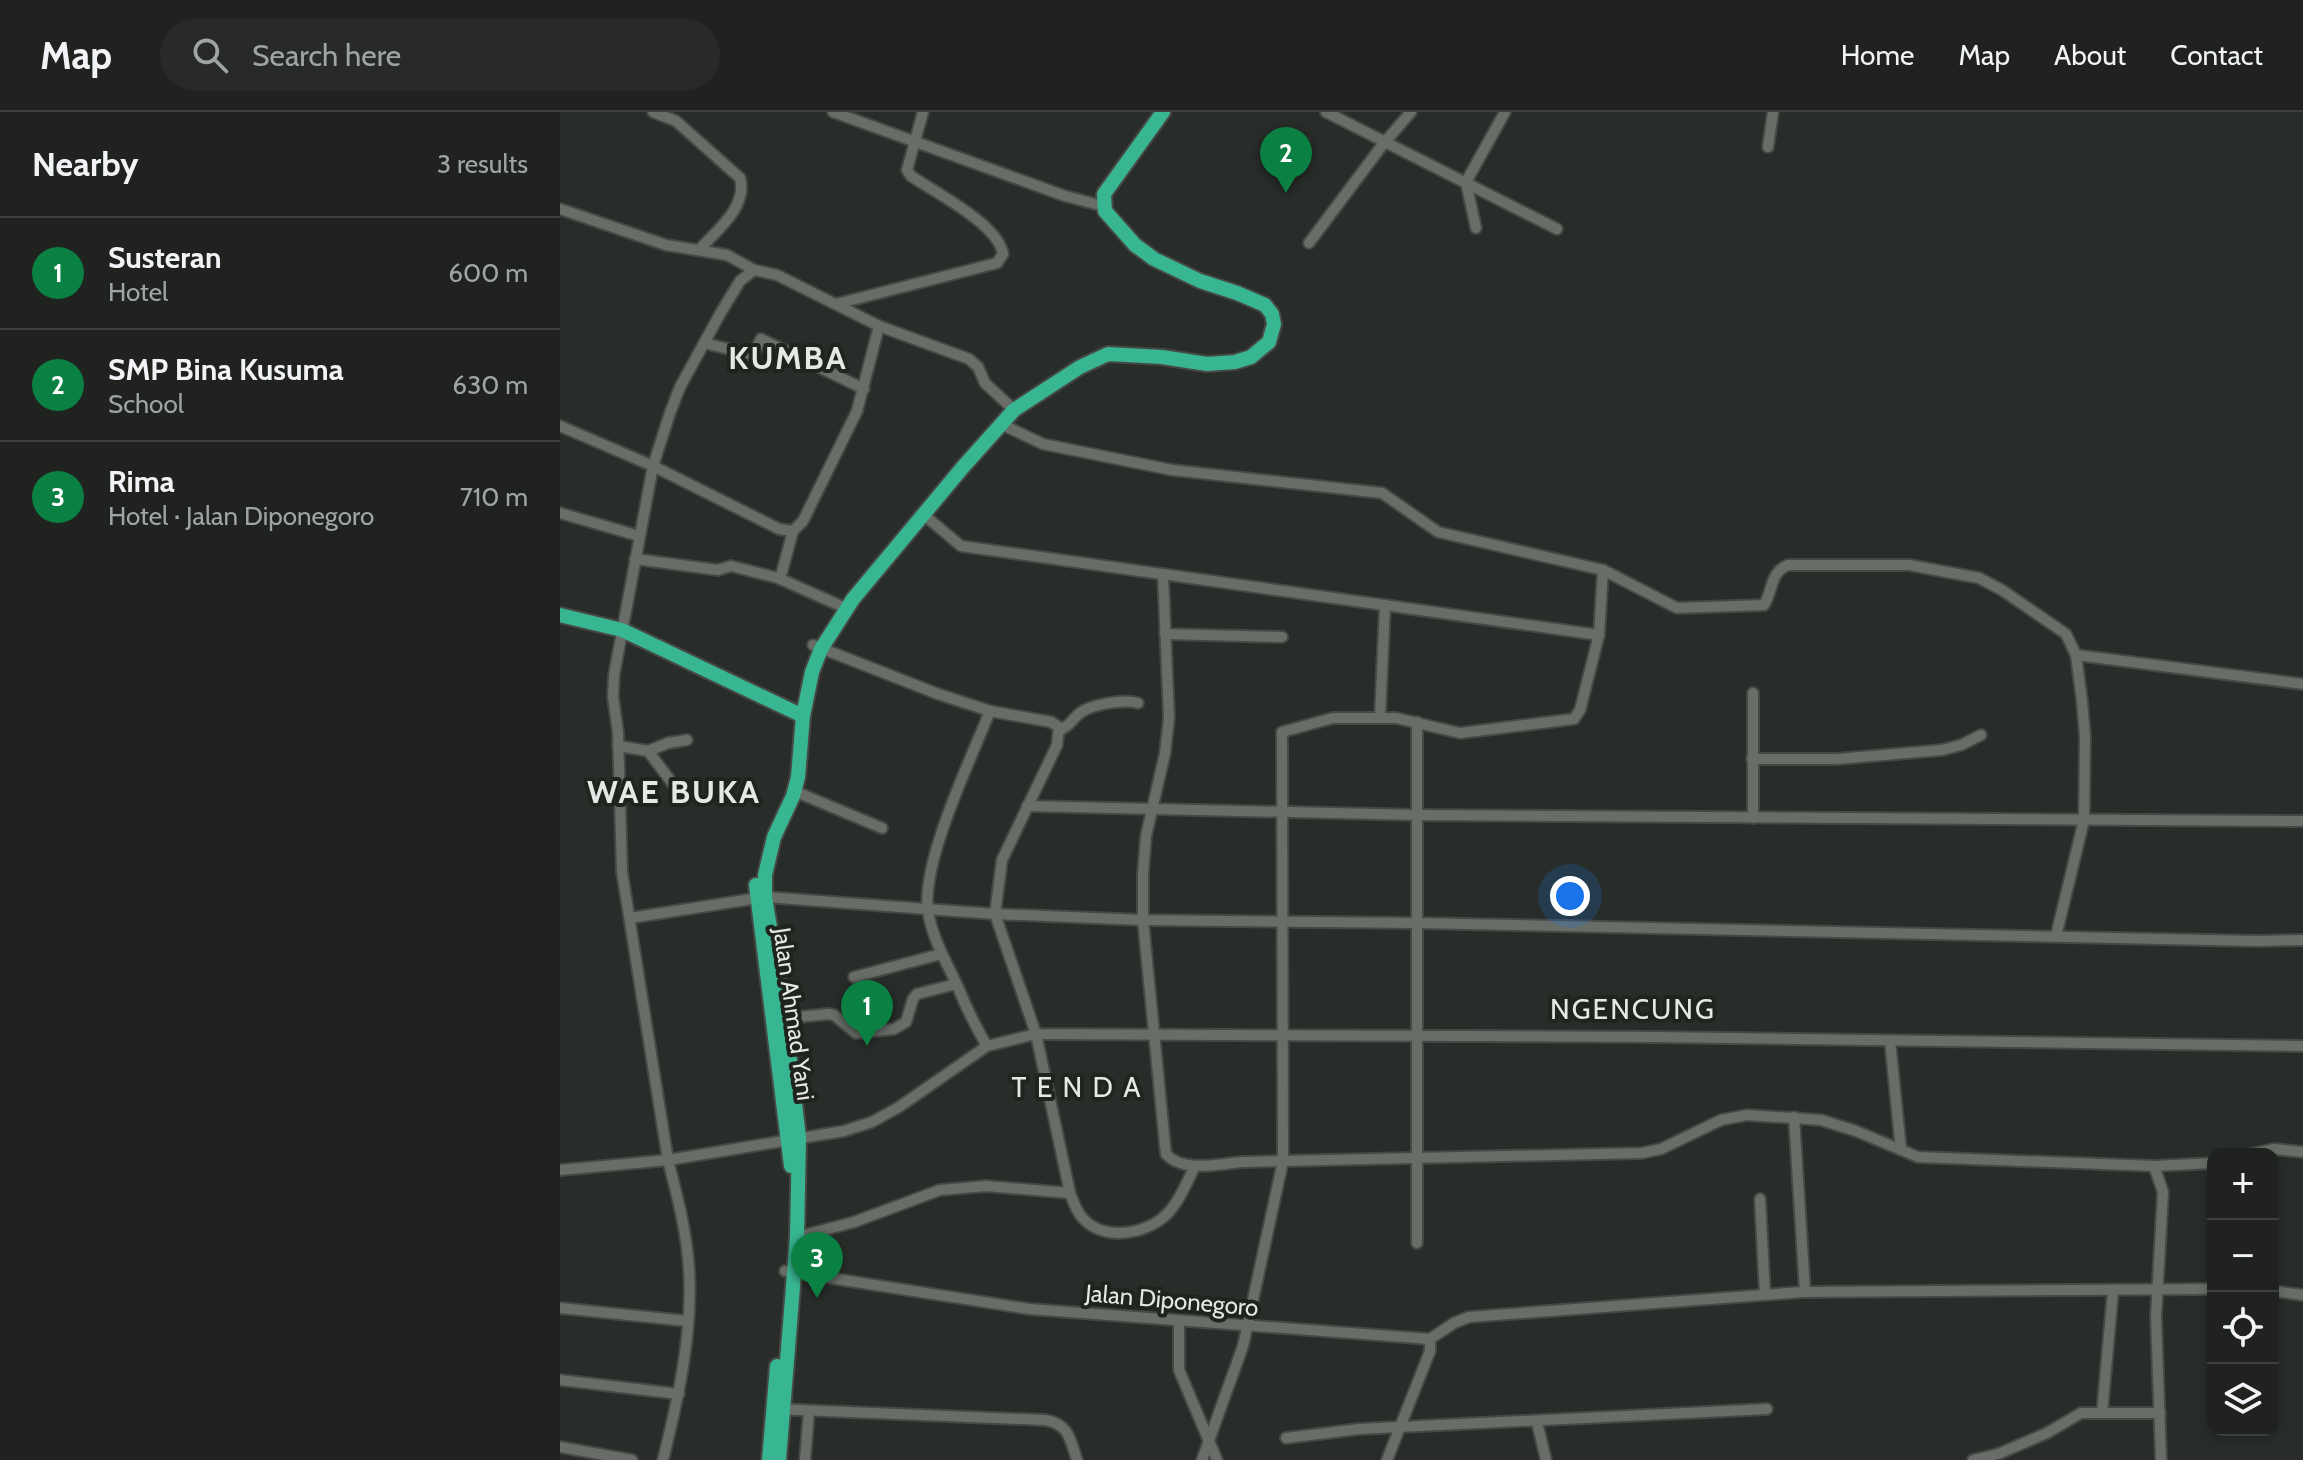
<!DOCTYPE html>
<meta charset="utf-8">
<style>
body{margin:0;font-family:Cabin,sans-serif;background:#272a28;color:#f1f3f6}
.controls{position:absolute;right:24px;bottom:24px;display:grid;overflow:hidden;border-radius:16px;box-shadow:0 4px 12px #0003}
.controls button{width:72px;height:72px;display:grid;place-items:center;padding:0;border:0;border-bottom:2px solid #3c3f3d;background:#1f221f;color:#f1f3f6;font:40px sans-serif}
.you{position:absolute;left:1010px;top:784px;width:28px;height:28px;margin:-20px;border:6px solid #fff;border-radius:50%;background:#1a73e8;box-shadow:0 0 0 12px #1a73e833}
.badge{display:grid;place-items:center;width:52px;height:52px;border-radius:50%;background:#0b8043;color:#fff;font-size:26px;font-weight:700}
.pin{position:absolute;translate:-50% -66px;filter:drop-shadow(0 2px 4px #0008)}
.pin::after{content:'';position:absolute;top:42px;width:28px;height:24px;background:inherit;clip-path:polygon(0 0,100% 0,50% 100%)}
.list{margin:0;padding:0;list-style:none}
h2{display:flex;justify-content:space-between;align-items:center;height:104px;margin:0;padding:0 32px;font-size:34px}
h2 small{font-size:26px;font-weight:400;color:#a1a4a4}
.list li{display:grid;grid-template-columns:52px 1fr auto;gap:24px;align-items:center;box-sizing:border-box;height:112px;padding:0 32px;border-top:2px solid #3c3f3d}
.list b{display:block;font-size:30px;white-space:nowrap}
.list p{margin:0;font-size:26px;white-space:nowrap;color:#a1a4a4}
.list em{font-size:26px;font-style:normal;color:#a1a4a4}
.icon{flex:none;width:44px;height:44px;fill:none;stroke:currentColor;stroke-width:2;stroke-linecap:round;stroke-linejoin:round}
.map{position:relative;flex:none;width:1743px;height:1348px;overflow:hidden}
header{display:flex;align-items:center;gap:48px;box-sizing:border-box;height:112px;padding:0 40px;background:#1f221f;border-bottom:2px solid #3c3f3d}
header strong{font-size:38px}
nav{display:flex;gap:44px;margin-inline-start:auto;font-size:28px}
.search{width:560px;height:72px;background:#272a28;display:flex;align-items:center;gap:20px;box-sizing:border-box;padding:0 28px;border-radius:44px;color:#a1a4a4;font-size:30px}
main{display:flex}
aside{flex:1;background:#1f221f}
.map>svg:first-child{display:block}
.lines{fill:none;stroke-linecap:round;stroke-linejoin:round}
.minor-casing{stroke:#454845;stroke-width:14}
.highway-casing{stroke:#454845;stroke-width:18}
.minor{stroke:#686d68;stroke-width:10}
.highway{stroke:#38b692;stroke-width:14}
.labels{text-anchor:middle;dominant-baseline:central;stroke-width:8;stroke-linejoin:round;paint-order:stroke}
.street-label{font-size:24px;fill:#e5e8e5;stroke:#1f241f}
.quarter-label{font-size:28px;letter-spacing:2px;fill:#e5e8e5;stroke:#1f241f}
.district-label{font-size:32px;font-weight:bold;letter-spacing:2px;fill:#e5e8e5;stroke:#1f241f}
</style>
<header>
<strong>Map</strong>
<div class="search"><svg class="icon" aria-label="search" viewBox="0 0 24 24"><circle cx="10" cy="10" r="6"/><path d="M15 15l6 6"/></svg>Search here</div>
<nav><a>Home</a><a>Map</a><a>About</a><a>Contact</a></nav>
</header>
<main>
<aside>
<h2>Nearby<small>3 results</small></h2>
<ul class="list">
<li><span class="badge">1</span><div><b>Susteran</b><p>Hotel</p></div><em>600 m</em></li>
<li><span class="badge">2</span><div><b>SMP Bina Kusuma</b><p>School</p></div><em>630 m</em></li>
<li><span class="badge">3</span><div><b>Rima</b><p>Hotel · Jalan Diponegoro</p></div><em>710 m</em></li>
</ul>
</aside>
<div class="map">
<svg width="1743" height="1348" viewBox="0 0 1743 1348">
<rect width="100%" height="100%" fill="#292d29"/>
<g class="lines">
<g class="minor-casing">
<g id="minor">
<path d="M93,0L116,9L180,66C188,95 156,119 139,138"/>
<polyline points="273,0 505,84 543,94"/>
<polyline points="766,0 997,117"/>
<polyline points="1208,35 1213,0"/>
<polyline points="0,97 106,133 167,143 194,158"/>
<polyline points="916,116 906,70 945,0"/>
<polyline points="749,131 824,31 851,0"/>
<path d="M276,192L437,151L443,142C438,112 376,81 351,64L347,58L363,0"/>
<polyline points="144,231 193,243 201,227 304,277"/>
<path d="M441,312L483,332L612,358L822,381L878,420L1043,458L1117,496L1204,493C1213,479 1210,460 1228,453H1349L1419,466L1442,478L1506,522L1516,543L1522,589L1525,624L1524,708L1496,824"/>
<polyline points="0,314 93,354 219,417 233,419 243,409 297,299 319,214"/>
<polyline points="0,401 79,424"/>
<polyline points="364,403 401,434 1039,523"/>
<polyline points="75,447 158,458 171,454 218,466 281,494"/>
<path d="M603,463L609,606L605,641L586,724L583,762V808L605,1033L606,1042C623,1061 659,1052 682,1050L1082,1041L1101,1037L1161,1008L1187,1003L1261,1008L1296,1019L1358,1045L1594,1054L1653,1051"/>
<polyline points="220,467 233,419"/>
<polyline points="605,522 722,525"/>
<polyline points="253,533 378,582 430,599 491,610 499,615 497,633 442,748 435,802 476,922 1095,925 1743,934"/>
<polyline points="1516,543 1743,572"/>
<polyline points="820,605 825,493"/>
<polyline points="857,610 857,1131"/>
<path d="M500,618C510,614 512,607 520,601C532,592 564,587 578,591"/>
<polyline points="58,634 88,639 113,672"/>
<polyline points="88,639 108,631 127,628"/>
<polyline points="1192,647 1277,647 1382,638 1401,633 1421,623"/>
<polyline points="234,679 322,716"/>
<polyline points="467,694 858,703 1743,709"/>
<polyline points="1193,706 1193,581"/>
<polyline points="70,806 205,785 435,802 583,808 856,811 1697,829 1743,828"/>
<polyline points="294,865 381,842"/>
<polyline points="219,907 268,902 274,903 296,921 334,917 346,910 353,887 357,882 396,872"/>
<polyline points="1330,929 1341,1038"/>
<path d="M427,934C415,914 406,895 397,873C386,849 372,826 368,799C361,750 411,647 430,599"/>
<polyline points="1234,1005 1245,1180"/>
<polyline points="1691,1042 1714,1037 1743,1040"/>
<polyline points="1594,1054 1603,1080 1596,1204 1601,1348"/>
<path d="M0,1058L108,1048L284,1019L312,1010L339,995L427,934L476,922L510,1081C513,1089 516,1098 521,1104C541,1130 585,1123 606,1103C619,1090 627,1070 635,1054"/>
<polyline points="1200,1087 1205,1183"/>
<polyline points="237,1125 294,1110 380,1078 426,1074 510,1081"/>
<polyline points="225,1159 469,1197 870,1227 870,1239 827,1348"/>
<polyline points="1713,1179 1743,1183"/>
<polyline points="0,1196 127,1209"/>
<polyline points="619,1208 619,1258 657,1348"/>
<polyline points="870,1227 894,1211 909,1205 1243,1180 1653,1177"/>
<polyline points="0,1268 119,1282"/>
<path d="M216,1297L485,1308C509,1312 510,1327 517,1348"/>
<polyline points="1542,1301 1553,1179"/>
<polyline points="977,1310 986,1348"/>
<polyline points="726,1326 799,1317 1207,1297"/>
<polyline points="0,1335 72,1348"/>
<path d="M103,1348C118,1287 133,1221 129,1158C127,1121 117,1083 108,1048L62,760L58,620L53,585L54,563L93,354L110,301L120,275L160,202L180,169L194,158L217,163L319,214L409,247L418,255L425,271L454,298"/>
<polyline points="245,1348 249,1299"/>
<polyline points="642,1348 683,1234 723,1049 722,620 773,606 836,606 900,621 1014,607 1020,598 1039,523 1043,458"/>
<polyline points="1413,1348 1438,1342 1487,1321 1521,1301 1600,1301"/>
</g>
</g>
<g class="highway-casing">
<g id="highway">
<polyline points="0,503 62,518 243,604"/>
<polyline points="196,773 231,1054"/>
<polyline points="209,1348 217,1254"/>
<polyline points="219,1348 237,1125 239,1025 225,907 205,785 205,763 214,725 233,684 238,665 243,604 252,560 261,537 293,487 403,355 454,298 520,255 548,242 602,245 647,252 675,250 691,245 709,230 714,212 712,202 705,193 677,181 640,169 594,147 575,133 545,99 544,82 603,0"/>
</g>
</g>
<use href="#minor" class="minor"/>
<use href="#highway" class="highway"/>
</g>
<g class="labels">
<g class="street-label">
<text transform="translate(234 902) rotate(82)">Jalan Ahmad Yani</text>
<text transform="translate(612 1188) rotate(5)">Jalan Diponegoro</text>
</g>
<g class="quarter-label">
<text x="1073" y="897">NGENCUNG</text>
<text x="517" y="975">T E N D A</text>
</g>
<g class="district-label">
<text x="228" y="245">KUMBA</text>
<text x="114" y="679">WAE BUKA</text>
</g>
</g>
</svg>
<div class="controls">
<button>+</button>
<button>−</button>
<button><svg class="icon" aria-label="locate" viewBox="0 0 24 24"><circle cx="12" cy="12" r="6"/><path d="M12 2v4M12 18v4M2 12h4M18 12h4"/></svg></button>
<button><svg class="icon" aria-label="layers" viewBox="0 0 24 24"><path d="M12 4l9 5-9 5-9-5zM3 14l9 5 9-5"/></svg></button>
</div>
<div class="you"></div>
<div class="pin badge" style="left:307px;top:934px">1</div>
<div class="pin badge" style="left:726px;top:81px">2</div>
<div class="pin badge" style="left:257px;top:1186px">3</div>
</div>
</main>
